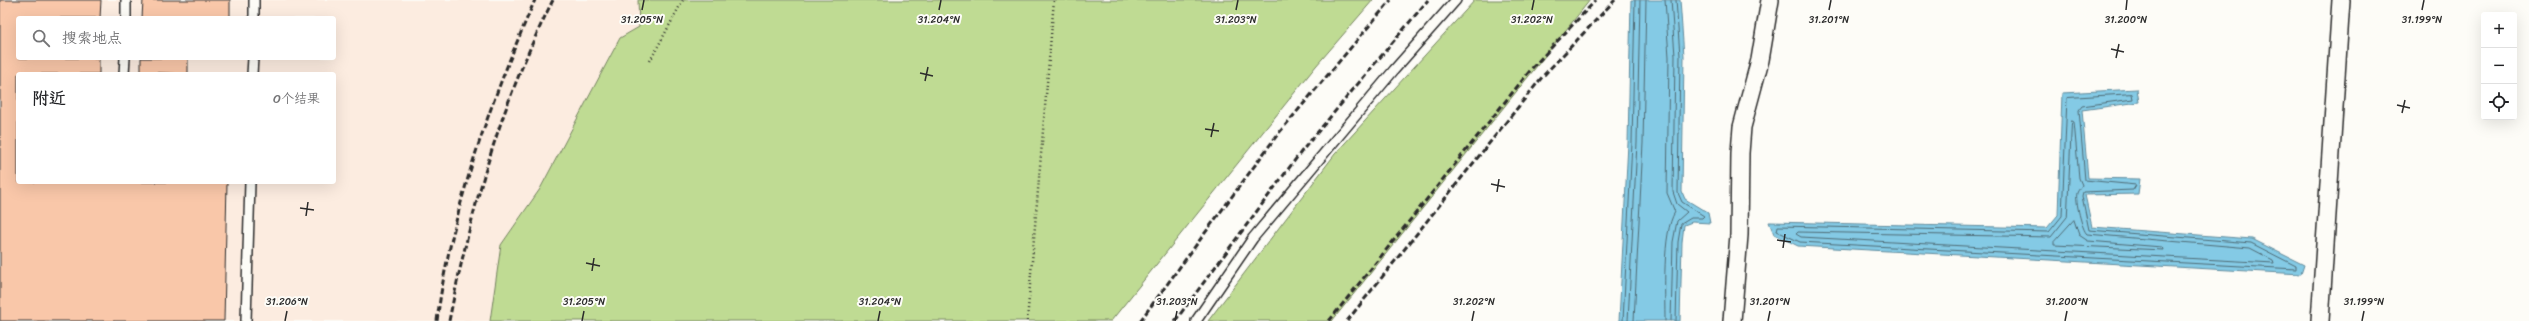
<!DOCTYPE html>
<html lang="zh">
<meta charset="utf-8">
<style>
body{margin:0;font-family:Sriracha,"LXGW WenKai TC",sans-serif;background:#f2f2f2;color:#202124}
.controls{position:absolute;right:12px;top:12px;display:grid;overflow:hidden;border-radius:4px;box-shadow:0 4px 16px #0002}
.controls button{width:36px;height:36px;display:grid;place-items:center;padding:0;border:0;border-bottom:1px solid #e0e0e0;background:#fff;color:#202124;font:20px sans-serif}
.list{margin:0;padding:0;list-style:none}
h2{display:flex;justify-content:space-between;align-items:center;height:52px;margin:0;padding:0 16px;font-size:17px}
h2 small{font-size:13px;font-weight:400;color:#757577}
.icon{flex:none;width:22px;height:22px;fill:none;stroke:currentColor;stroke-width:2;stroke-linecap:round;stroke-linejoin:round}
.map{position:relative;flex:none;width:2529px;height:321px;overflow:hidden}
.search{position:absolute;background:#fff;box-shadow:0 4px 16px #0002;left:16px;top:16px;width:320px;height:44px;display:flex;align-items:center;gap:10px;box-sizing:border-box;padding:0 14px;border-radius:4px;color:#757577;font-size:15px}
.panel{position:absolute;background:#fff;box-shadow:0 4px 16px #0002;left:16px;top:72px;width:320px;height:112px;border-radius:4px}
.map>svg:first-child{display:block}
.built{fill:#fcece0;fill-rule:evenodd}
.green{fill:#bfdb93;stroke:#75835f}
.water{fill:#84cae5;stroke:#608a9b}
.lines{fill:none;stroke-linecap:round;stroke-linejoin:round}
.shore{stroke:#4f6b75;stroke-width:1}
.building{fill:#f9c7a9;stroke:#2b2b2b}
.service-casing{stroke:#2b2b2b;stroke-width:12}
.minor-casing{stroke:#2b2b2b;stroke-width:20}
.path{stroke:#2b2b2b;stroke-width:2.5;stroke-dasharray:1 3;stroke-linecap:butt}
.service{stroke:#fdfcf7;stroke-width:9}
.minor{stroke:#fdfcf7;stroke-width:17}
.rail{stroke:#2b2b2b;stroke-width:3;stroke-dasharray:6 3;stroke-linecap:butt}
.ticks{fill:none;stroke:#2b2b2b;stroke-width:1.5}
.ticks-label{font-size:10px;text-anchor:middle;fill:#2b2b2b;stroke:#fdfcf7;stroke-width:4;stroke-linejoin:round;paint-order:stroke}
</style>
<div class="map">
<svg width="2529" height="321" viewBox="0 0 2529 321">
<rect width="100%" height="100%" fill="#fdfcf7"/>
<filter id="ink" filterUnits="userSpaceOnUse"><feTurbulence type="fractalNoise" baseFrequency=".025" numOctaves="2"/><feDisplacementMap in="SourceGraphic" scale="8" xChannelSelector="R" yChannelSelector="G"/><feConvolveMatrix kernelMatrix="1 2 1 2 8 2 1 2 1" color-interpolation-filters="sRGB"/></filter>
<g filter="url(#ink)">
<path class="built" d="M0,0H638L640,27L620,38L540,189L501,245L490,321H0ZM18,18H334V58H18ZM18,74H334V182H18Z"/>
<g class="green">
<polygon points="638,0 1373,0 1316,66 1111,321 490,321 501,245 540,189 620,38 639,27"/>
<polygon points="1475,0 1590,0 1332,321 1208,321 1335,154"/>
</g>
<g class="water">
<polygon points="1631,0 1680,0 1684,56 1682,192 1685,199 1708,213 1710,223 1692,222 1684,225 1682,242 1680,321 1619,321 1628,143"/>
<polygon points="2137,89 2139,102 2082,110 2088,178 2140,179 2138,194 2085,195 2092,227 2252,239 2304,265 2301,274 1798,246 1774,234 1769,222 2047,228 2058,215 2062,93"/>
</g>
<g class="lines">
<g class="shore">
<polygon points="2132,94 2133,99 2082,106 2079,110 2085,180 2136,185 2133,190 2083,192 2082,196 2089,230 2251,243 2296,266 2296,269 1800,242 1777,231 1778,226 2049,232 2062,216 2067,98"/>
<path d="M2072,121L2074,122L2079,178L2082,185C2081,187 2078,190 2077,193C2075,200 2082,230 2087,234L2250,248L2273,260L2274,263L1801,237L1796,234L1798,232L2051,237L2067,217Z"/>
<polygon points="2074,220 2079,235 2088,241 2162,247 2163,250 2054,245 2054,242"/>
<polyline points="1623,321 1632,143 1635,0"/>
<polyline points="1628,321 1637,143 1640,0"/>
<polyline points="1634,321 1643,143 1646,0"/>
<path d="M1665,321C1665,294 1662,233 1675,212L1667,193L1669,57L1665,0"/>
<polyline points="1671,321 1673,242 1677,221 1687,212 1677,204 1673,192 1675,56 1671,0"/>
<polyline points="1676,321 1678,242 1681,224 1691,218 1702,218 1704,216 1682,202 1678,193 1680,56 1676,0"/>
</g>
</g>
<g class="building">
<polygon points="0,0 101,0 100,18 18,18 18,58 99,58 99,74 18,74 18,182 227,182 224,321 0,321"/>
<polygon points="143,0 230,0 230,18 142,18"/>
<polygon points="141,58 188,58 188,74 141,72"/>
</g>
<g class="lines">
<g class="service-casing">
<g id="service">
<polyline points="126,18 126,0"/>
<polyline points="254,18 254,0"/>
<polyline points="124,74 125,58"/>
<polyline points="252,74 253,58"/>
<polyline points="246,321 250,182"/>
<polyline points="1196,321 1253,238 1394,70 1456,0"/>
</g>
</g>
<g class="minor-casing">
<g id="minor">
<polyline points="1732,321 1739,235 1740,153 1742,127 1760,60 1770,0"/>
<polyline points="2320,321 2341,0"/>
</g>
</g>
<g class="path">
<polyline points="650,61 683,0"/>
<polyline points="1027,321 1054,0"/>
</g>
<use href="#service" class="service"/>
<use href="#minor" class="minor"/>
<g class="rail">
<path d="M437,321C451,210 490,102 535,0"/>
<path d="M449,321C472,206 500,105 553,0"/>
<polyline points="1140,321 1278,134 1391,0"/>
<polyline points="1175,321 1301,152 1428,0"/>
<polyline points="1329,321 1533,67 1596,0"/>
<polyline points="1347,321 1543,76 1615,0"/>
</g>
</g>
</g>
<path class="ticks" d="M642,10L644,0M939,10L941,0M1236,10L1238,0M1532,10L1534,0M1829,10L1831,0M2126,10L2127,0M2422,10L2424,0M2111,49L2124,52M2116,58L2119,44M920,73L933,76M925,81L928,67M2397,105L2410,108M2402,113L2405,100M1205,129L1219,131M1211,137L1214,123M1491,184L1505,187M1497,192L1499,179M300,208L314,210M306,216L308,202M1777,240L1791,242M1783,248L1785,234M586,263L600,266M592,271L594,258M285,321L287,311M582,321L584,311M878,321L880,311M1175,321L1177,311M1472,321L1474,311M1768,321L1770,311M2065,321L2067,311M2362,321L2364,311"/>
<g class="ticks-label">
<text x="642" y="23">31.205°N</text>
<text x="939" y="23">31.204°N</text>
<text x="1236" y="23">31.203°N</text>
<text x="1532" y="23">31.202°N</text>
<text x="1829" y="23">31.201°N</text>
<text x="2126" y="23">31.200°N</text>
<text x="2422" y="23">31.199°N</text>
<text x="287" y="305">31.206°N</text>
<text x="584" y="305">31.205°N</text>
<text x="880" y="305">31.204°N</text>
<text x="1177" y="305">31.203°N</text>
<text x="1474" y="305">31.202°N</text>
<text x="1770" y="305">31.201°N</text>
<text x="2067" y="305">31.200°N</text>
<text x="2364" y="305">31.199°N</text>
</g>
</svg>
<div class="controls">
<button>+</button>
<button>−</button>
<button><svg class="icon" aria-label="locate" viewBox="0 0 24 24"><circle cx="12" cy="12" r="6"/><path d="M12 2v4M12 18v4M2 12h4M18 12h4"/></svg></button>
</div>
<div class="search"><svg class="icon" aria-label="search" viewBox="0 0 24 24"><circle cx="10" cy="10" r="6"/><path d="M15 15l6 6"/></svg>搜索地点</div>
<section class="panel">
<h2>附近<small>0个结果</small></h2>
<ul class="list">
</ul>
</section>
</div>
